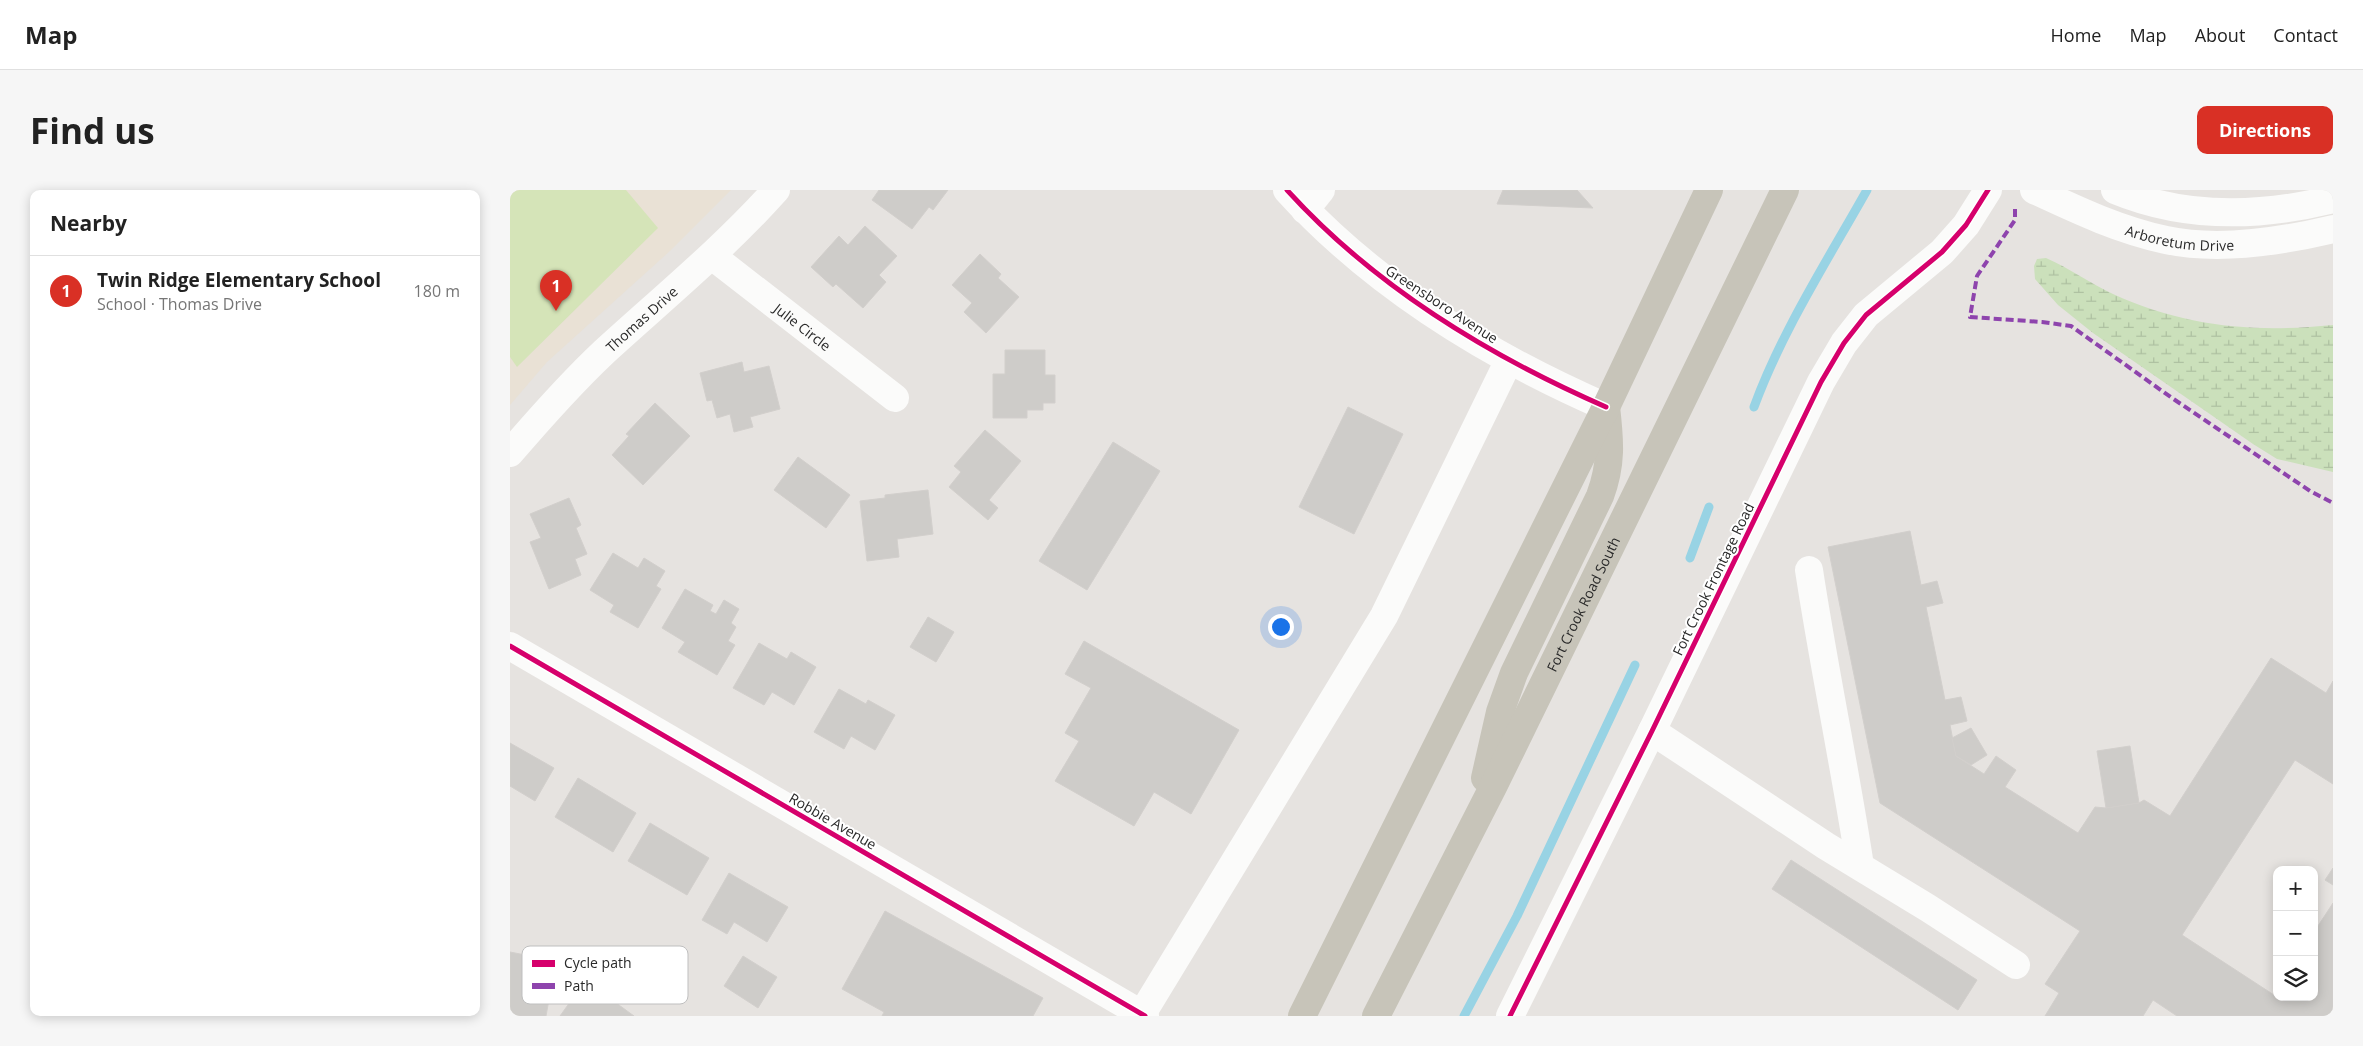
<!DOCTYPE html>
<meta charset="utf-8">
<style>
body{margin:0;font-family:"Open Sans",sans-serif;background:#f6f6f6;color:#222}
.controls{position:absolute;right:15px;bottom:15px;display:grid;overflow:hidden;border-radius:10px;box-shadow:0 2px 12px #0003}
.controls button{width:45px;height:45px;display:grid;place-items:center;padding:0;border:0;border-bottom:1px solid #e0e0e0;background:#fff;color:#222;font:25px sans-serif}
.you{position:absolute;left:770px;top:436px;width:18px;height:18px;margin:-12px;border:4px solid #fff;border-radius:50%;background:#1a73e8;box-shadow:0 0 0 8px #1a73e833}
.badge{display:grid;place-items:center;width:32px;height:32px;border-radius:50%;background:#d93025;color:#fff;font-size:16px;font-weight:700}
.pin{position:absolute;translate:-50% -41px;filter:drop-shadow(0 1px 2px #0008)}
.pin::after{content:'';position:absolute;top:26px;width:18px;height:15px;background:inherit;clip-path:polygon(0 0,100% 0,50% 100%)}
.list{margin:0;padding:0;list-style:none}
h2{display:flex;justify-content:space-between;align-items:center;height:65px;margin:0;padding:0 20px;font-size:21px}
h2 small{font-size:16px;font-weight:400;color:#767676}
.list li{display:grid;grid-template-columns:32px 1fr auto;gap:15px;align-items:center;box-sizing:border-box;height:70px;padding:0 20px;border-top:1px solid #e0e0e0}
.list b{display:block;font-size:19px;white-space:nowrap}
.list p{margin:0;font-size:16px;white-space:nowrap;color:#767676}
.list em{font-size:16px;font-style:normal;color:#767676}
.icon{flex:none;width:28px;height:28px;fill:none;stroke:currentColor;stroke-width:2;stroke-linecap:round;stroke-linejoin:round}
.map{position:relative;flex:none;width:1823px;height:826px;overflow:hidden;border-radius:10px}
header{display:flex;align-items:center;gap:30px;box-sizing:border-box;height:70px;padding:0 25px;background:#fff;border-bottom:1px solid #e0e0e0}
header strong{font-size:24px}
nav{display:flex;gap:28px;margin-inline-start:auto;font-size:18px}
.intro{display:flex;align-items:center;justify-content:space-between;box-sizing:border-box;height:120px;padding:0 30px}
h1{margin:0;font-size:35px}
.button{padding:12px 22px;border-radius:10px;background:#d93025;color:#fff;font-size:18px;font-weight:700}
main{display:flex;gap:30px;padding:0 30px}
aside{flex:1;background:#fff;border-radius:10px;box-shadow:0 2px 12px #0003}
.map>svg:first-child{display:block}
.education{fill:#e9e1d5}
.wetland{fill:url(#wetland-marsh)}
.pitch{fill:#d5e4b8}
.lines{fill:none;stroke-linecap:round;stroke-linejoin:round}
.stream{stroke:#98d3e4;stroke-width:9}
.building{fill:#ceccc9;stroke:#d2cfcc}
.minor{stroke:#fbfbfa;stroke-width:28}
.major{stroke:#c7c4b9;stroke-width:28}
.quiet{stroke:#8e44ad;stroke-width:4;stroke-dasharray:8 4;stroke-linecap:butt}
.cycleway-casing{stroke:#fff;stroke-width:8}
.cycleway{stroke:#d6006c;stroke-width:5}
.labels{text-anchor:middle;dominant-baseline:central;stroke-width:4;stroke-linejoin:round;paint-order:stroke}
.street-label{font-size:14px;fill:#292929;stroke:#fff}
.key{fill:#fff;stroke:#bfbfbf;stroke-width:1}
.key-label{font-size:14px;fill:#292929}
</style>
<header>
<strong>Map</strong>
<nav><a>Home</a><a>Map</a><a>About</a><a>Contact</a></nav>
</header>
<div class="intro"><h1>Find us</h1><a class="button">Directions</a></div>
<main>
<aside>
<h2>Nearby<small></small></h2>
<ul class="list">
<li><span class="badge">1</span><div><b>Twin Ridge Elementary School</b><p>School · Thomas Drive</p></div><em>180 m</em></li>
</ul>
</aside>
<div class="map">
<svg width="1823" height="826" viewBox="0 0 1823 826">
<defs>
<pattern id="wetland-marsh" width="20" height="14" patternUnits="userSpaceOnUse" patternTransform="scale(1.25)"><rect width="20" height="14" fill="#cbe0bb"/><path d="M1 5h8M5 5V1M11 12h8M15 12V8" fill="none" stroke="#aec0a1"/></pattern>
</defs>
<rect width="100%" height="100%" fill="#e6e3e0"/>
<polygon class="education" points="0,0 221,0 160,61 37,172 0,215"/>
<path class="wetland" d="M1536,68C1559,78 1580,93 1603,104C1675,137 1745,143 1823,135V282L1767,269L1743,254L1583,143L1548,115L1525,89L1524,76L1527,69Z"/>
<polygon class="pitch" points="0,0 116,0 148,38 7,177 0,167"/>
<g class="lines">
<g class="stream">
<path d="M1244,217C1272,141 1317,71 1357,0"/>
<polyline points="1180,368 1199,317"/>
<polyline points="954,826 1007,726 1125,475"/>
</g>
</g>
<g class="building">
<polygon points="369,0 438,0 423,20 419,17 402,39 362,10"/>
<polygon points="993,0 1067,0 1083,18 987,14"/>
<polygon points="355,36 387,66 369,85 376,92 353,118 326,94 323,97 301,77 329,46 338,55"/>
<polygon points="470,64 491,84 488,88 509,107 476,143 454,122 462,113 442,95"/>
<polygon points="495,160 535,160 535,185 545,185 545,213 533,213 533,220 517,220 517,228 483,228 483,184 495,184"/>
<polygon points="232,172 234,182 259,176 270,219 240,227 243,237 224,242 220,224 207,228 202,210 197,211 190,183"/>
<polygon points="145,213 180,246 133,295 102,265 119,246 116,244"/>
<polygon points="838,217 893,244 844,344 789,317"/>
<polygon points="475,240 511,271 479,310 488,318 478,330 439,297 451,282 444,276"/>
<polygon points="603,252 650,281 577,400 529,371"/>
<polygon points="288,267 340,305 316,338 264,300"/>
<polygon points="418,300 423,344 387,349 389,367 357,371 350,311 375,308 375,305"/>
<polygon points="59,308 71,335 66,338 77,364 65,369 71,385 39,399 20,352 31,348 20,324"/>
<polygon points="1400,341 1411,395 1427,391 1433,413 1416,417 1435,510 1451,507 1457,531 1440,535 1446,566 1474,584 1486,566 1506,580 1495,597 1568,643 1585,617 1596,618 1629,613 1634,610 1660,626 1761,468 1816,503 1823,491 1823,594 1785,570 1672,745 1764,805 1767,800 1767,807 1804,807 1804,742 1823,713 1823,826 1667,826 1643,810 1633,826 1535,826 1549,803 1535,794 1570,741 1370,613 1318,357"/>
<polygon points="103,363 128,378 134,368 155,381 146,396 151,399 128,438 100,422 104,415 80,400"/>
<polygon points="175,399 203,415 200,421 206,424 214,410 229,419 221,433 226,437 218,451 225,455 207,485 168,462 175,452 152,438"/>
<polygon points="418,427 444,442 426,472 400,457"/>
<polygon points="574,451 729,540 681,624 644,602 624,636 545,591 569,551 555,543 581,498 555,484"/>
<polygon points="249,453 277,469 281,462 306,477 284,515 262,502 254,515 223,498"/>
<polygon points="329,499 356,514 358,510 385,525 365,560 341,546 334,559 304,542"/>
<polygon points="1461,538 1477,565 1461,575 1446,566 1442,548"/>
<polygon points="0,553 44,578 25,611 0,596"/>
<polygon points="1620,556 1629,613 1596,618 1587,561"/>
<polygon points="68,588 126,623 103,662 45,627"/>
<polygon points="140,633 199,668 177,705 118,671"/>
<polygon points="1281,670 1467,790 1448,820 1262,699"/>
<polygon points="1823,678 1823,695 1815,690"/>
<polygon points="219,683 278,717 257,752 224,732 217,744 192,730"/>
<polygon points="375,721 533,808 523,826 372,826 374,822 332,799"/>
<polygon points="0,762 46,771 42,791 37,790 34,803 40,804 36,826 0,826"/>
<polygon points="233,766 267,787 248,818 214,796"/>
<polygon points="70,798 93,814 98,807 124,826 50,826"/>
</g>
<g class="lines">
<g class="minor">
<path d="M777,0C865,97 977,165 1096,217"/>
<path id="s1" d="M1524,0C1567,20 1609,40 1656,50C1707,61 1773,51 1823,39"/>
<path d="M1605,0C1675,29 1751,27 1823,9"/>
<polyline points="795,20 811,0"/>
<path id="s2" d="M202,66L385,208"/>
<path id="s3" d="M0,263C30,228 60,194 94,162C152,109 213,59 266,0"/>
<path d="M1299,380C1314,479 1335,577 1350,676"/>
<polyline points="0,456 635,826"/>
<polyline points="1142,541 1316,656 1418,718 1506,775"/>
<polyline points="632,824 874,426 999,170"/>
<polyline points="1000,826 1142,541 1311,192 1334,153 1356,125 1432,62 1456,35 1478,0"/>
</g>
<g class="major">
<path d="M975,588L990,522L1004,483L1090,306C1102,274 1100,251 1096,217"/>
<polyline points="792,826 1096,217 1199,0"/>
<path id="s4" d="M866,826L983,597L1275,0"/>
</g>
<polyline class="quiet" points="1505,19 1505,30 1467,86 1460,127 1532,132 1561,136 1662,208 1800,301 1823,313"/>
<g class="cycleway-casing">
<g id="cycleway">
<path d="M777,0C865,97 977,165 1096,217"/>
<polyline points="0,456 635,826"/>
<polyline points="1000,826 1142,541 1311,192 1334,153 1356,125 1432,62 1456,35 1478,0"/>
</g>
</g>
<use href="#cycleway" class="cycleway"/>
</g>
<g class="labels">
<g class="street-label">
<text stroke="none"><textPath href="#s1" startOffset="155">Arboretum Drive</textPath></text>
<text transform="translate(932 114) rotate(33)">Greensboro Avenue</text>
<text stroke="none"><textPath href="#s3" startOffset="188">Thomas Drive</textPath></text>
<text stroke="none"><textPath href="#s2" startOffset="115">Julie Circle</textPath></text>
<text transform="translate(1203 389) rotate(-64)">Fort Crook Frontage Road</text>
<text stroke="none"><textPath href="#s4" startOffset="461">Fort Crook Road South</textPath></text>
<text transform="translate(323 631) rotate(30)">Robbie Avenue</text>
</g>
</g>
<rect x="12" y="756" width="166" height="58" rx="8" class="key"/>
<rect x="22" y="770" width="23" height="7" fill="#d6006c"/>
<rect x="22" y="793" width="23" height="6" fill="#8e44ad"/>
<g class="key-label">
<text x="54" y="778">Cycle path</text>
<text x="54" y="801">Path</text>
</g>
</svg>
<div class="controls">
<button>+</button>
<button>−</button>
<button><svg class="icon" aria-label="layers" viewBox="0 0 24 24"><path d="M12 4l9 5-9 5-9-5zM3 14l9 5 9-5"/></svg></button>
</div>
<div class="you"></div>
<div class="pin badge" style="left:46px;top:121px">1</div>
</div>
</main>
